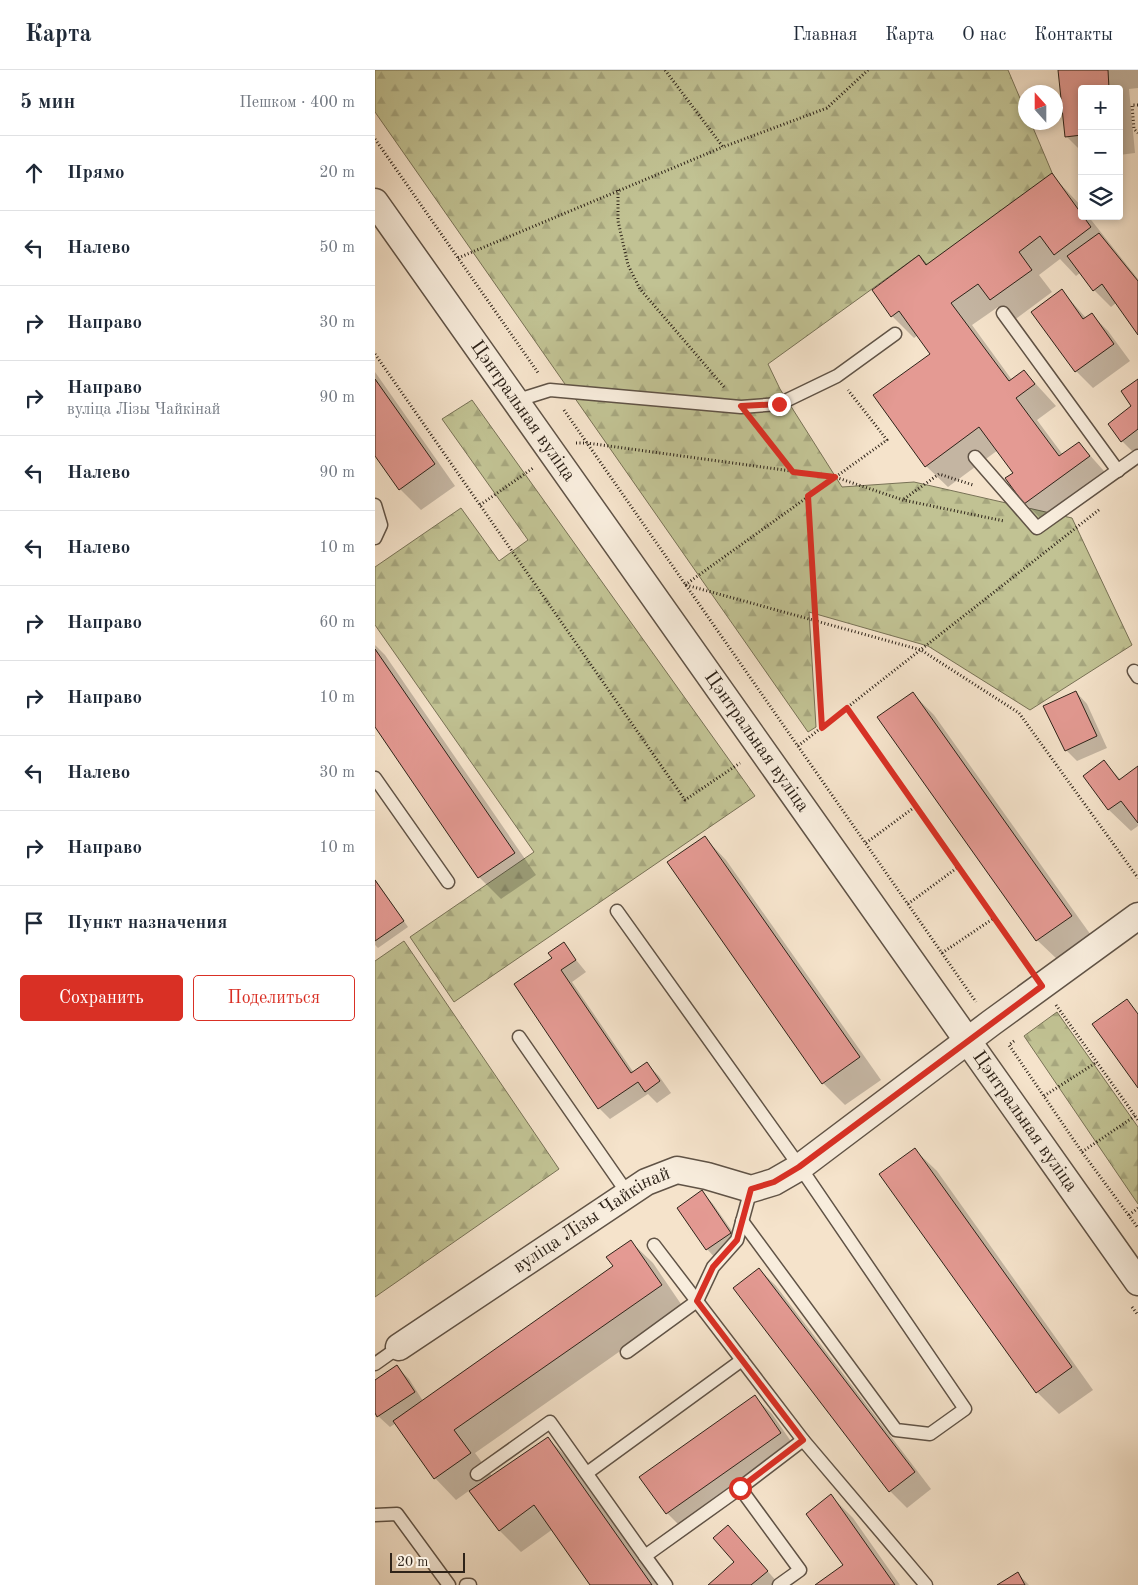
<!DOCTYPE html>
<html lang="ru">
<meta charset="utf-8">
<style>
body{margin:0;font-family:"Old Standard TT",serif;background:#f2f2f3;color:#1f2937}
.controls{position:absolute;right:15px;top:15px;display:grid;overflow:hidden;border-radius:5px;box-shadow:0 2px 8px #0003}
.controls button{width:45px;height:45px;display:grid;place-items:center;padding:0;border:0;border-bottom:1px solid #e0e1e3;background:#fff;color:#1f2937;font:25px sans-serif}
.compass{position:absolute;left:643px;top:15px;width:45px;height:45px;border-radius:50%;background:#fff;box-shadow:0 2px 8px #0003;rotate:339deg}
.scale{position:absolute;left:15px;bottom:12px;width:75px;box-sizing:border-box;padding-left:5px;border:2px solid #2e2319;border-top:0;font-size:14px;line-height:18px;white-space:nowrap;color:#2e2319;-webkit-text-stroke:4px #f8eddd;paint-order:stroke}
.stop{position:absolute;width:15px;height:15px;margin:-11px;border:4px solid #d93025;border-radius:50%;background:#fff}
.stop.end{background:#d93025;border-color:#fff;box-shadow:0 1px 5px #0008}
.list{margin:0;padding:0;list-style:none}
h2{display:flex;justify-content:space-between;align-items:center;height:65px;margin:0;padding:0 20px;font-size:21px}
h2 small{font-size:16px;font-weight:400;color:#747a83}
.list li{display:grid;grid-template-columns:32px 1fr auto;gap:15px;align-items:center;box-sizing:border-box;height:75px;padding:0 20px;border-top:1px solid #e0e1e3}
.list b{display:block;font-size:19px;white-space:nowrap}
.list p{margin:0;font-size:16px;white-space:nowrap;color:#747a83}
.list em{font-size:16px;font-style:normal;color:#747a83}
.actions{display:flex;gap:10px;padding:15px 20px}
.actions a{flex:1;padding:11px 0;border:1px solid #d93025;border-radius:5px;text-align:center;font-size:18px;color:#d93025}
.actions .main{background:#d93025;color:#fff}
.icon{flex:none;width:28px;height:28px;fill:none;stroke:currentColor;stroke-width:2;stroke-linecap:round;stroke-linejoin:round}
.map{position:relative;flex:none;width:763px;height:1515px;overflow:hidden}
header{display:flex;align-items:center;gap:30px;box-sizing:border-box;height:70px;padding:0 25px;background:#fff;border-bottom:1px solid #e0e1e3}
header strong{font-size:24px}
nav{display:flex;gap:28px;margin-inline-start:auto;font-size:18px}
main{display:flex}
aside{flex:1;background:#fff}
.map>svg:first-child{display:block}
.forest{fill:url(#forest-firs);stroke:#787256}
.shadow{fill:#0003}
.building{fill:#e49a93;stroke:#2e2319}
.lines{fill:none;stroke-linecap:round;stroke-linejoin:round}
.service-casing{stroke:#605346;stroke-width:15}
.minor-casing{stroke:#605346;stroke-width:29}
.path{stroke:#2e2319;stroke-width:3;stroke-dasharray:1 2.5;stroke-linecap:butt}
.service{stroke:#f8eddd;stroke-width:12}
.minor{stroke:#f8eddd;stroke-width:26}
.route{stroke:#d93025;stroke-width:6}
.labels{text-anchor:middle;dominant-baseline:central;stroke-width:5;stroke-linejoin:round;paint-order:stroke}
.street-label{font-size:19px;fill:#2e2319;stroke:#f8eddd}
</style>
<header>
<strong>Карта</strong>
<nav><a>Главная</a><a>Карта</a><a>О нас</a><a>Контакты</a></nav>
</header>
<main>
<aside>
<h2>5 мин<small>Пешком · 400 m</small></h2>
<ul class="list">
<li><svg class="icon" aria-label="ahead" viewBox="0 0 24 24"><path d="M12 20V5M6 11l6-6 6 6"/></svg><div><b>Прямо</b></div><em>20 m</em></li>
<li><svg class="icon" aria-label="left" viewBox="0 0 24 24"><path d="M17 20v-9H6M10 6l-5 5 5 5"/></svg><div><b>Налево</b></div><em>50 m</em></li>
<li><svg class="icon" aria-label="right" viewBox="0 0 24 24"><path d="M7 20v-9h11M14 6l5 5-5 5"/></svg><div><b>Направо</b></div><em>30 m</em></li>
<li><svg class="icon" aria-label="right" viewBox="0 0 24 24"><path d="M7 20v-9h11M14 6l5 5-5 5"/></svg><div><b>Направо</b><p>вуліца Лізы Чайкінай</p></div><em>90 m</em></li>
<li><svg class="icon" aria-label="left" viewBox="0 0 24 24"><path d="M17 20v-9H6M10 6l-5 5 5 5"/></svg><div><b>Налево</b></div><em>90 m</em></li>
<li><svg class="icon" aria-label="left" viewBox="0 0 24 24"><path d="M17 20v-9H6M10 6l-5 5 5 5"/></svg><div><b>Налево</b></div><em>10 m</em></li>
<li><svg class="icon" aria-label="right" viewBox="0 0 24 24"><path d="M7 20v-9h11M14 6l5 5-5 5"/></svg><div><b>Направо</b></div><em>60 m</em></li>
<li><svg class="icon" aria-label="right" viewBox="0 0 24 24"><path d="M7 20v-9h11M14 6l5 5-5 5"/></svg><div><b>Направо</b></div><em>10 m</em></li>
<li><svg class="icon" aria-label="left" viewBox="0 0 24 24"><path d="M17 20v-9H6M10 6l-5 5 5 5"/></svg><div><b>Налево</b></div><em>30 m</em></li>
<li><svg class="icon" aria-label="right" viewBox="0 0 24 24"><path d="M7 20v-9h11M14 6l5 5-5 5"/></svg><div><b>Направо</b></div><em>10 m</em></li>
<li><svg class="icon" aria-label="arrive" viewBox="0 0 24 24"><path d="M6 21V4h12l-3 4 3 4H6"/></svg><div><b>Пункт назначения</b></div></li>
</ul>
<div class="actions"><a class="main">Сохранить</a><a>Поделиться</a></div>
</aside>
<div class="map">
<svg width="763" height="1515" viewBox="0 0 763 1515">
<defs>
<pattern id="forest-firs" width="22" height="20" patternUnits="userSpaceOnUse" patternTransform="scale(1.25)"><rect width="22" height="20" fill="#c1c293"/><path d="M5 1l3.5 6h-7zM16 11l3.5 6h-7z" fill="#a6a67e"/></pattern>
</defs>
<rect width="100%" height="100%" fill="#f5e3cb"/>
<filter id="stains"><feTurbulence type="fractalNoise" baseFrequency=".004" numOctaves="4"/><feColorMatrix values="0 0 0 0 .2 0 0 0 0 .09 0 0 0 0 .02 0 0 0 .5 -.17"/></filter>
<radialGradient id="worn" r=".72"><stop offset=".6" stop-color="#630" stop-opacity="0"/><stop offset="1" stop-color="#630" stop-opacity=".3"/></radialGradient>
<g class="forest">
<polygon points="0,0 633,0 650,40 650,52 656,53 678,105 552,195 544,185 393,294 405,319 467,417 539,412 697,448 757,575 655,640 553,576 434,542 441,657 433,662 0,42"/>
<polygon points="97,330 380,726 79,932 35,867 159,782 0,555 0,497 86,438 124,491 153,470 67,349"/>
<polygon points="29,871 184,1099 0,1227 0,891"/>
<polygon points="682,942 763,1057 763,1134 649,966"/>
</g>
<g class="shadow">
<polygon points="685,0 763,0 763,18 754,19 760,83 744,85 744,19 707,19 707,82 691,66"/>
<polygon points="677,105 707,137 707,146 713,146 763,209 763,262 741,233 736,237 719,220 706,202 701,206 685,189 664,205 677,222 638,251 623,237 597,255 637,310 649,301 681,336 662,350 688,385 704,373 736,409 672,455 650,433 640,403 623,380 573,417 551,396 556,284 543,265 539,268 517,246 498,220 544,187 553,195"/>
<polygon points="687,221 711,248 716,244 733,261 755,291 718,318 701,301"/>
<polygon points="0,302 80,416 46,440 25,419 0,384"/>
<polygon points="763,310 763,387 747,371 758,336"/>
<polygon points="0,575 10,585 161,805 126,829 104,807 0,655"/>
<polygon points="701,622 712,634 732,678 702,691 691,680"/>
<polygon points="538,624 559,645 718,868 684,891 662,870"/>
<polygon points="729,692 746,710 763,698 763,756 756,761 734,740 709,706"/>
<polygon points="330,768 351,790 506,1010 470,1035 448,1013 294,793"/>
<polygon points="0,809 33,857 3,878 0,875"/>
<polygon points="188,874 211,902 197,912 259,1003 272,994 284,1006 296,1023 282,1033 273,1024 235,1049 224,1038 178,889"/>
<polygon points="540,1080 562,1101 718,1320 684,1344 662,1322 506,1104"/>
<polygon points="327,1122 338,1134 367,1175 343,1191 332,1179"/>
<polygon points="256,1172 278,1193 308,1237 100,1383 117,1406 173,1368 194,1390 282,1515 217,1515 178,1459 146,1482 124,1460 95,1420 81,1430 60,1408 21,1353 15,1357 3,1346 0,1341 0,1312 22,1297 34,1309 48,1331 240,1197"/>
<polygon points="384,1199 401,1216 556,1419 532,1438 515,1421"/>
<polygon points="380,1327 397,1344 422,1380 309,1460 292,1443"/>
<polygon points="456,1426 478,1448 525,1515 442,1515 470,1496"/>
<polygon points="353,1456 403,1513 401,1515 334,1515 361,1492"/>
<polygon points="643,1504 654,1515 624,1515"/>
</g>
<g class="building">
<polygon points="683,0 733,0 734,19 707,19 707,65 690,67"/>
<polygon points="677,103 716,157 679,185 665,166 644,182 657,200 615,230 603,214 576,233 634,311 649,300 660,314 641,328 684,386 704,372 715,386 649,434 630,408 638,403 604,357 550,397 498,325 555,284 524,241 516,247 497,220 544,185 551,195"/>
<polygon points="724,163 763,211 763,265 727,214 718,221 692,186"/>
<polygon points="687,219 708,249 717,243 739,274 700,302 656,242"/>
<polygon points="0,309 60,394 24,420 0,386"/>
<polygon points="763,309 763,359 746,372 733,354 756,336 746,321"/>
<polygon points="0,579 140,783 103,808 0,657"/>
<polygon points="701,621 722,666 690,681 668,636"/>
<polygon points="538,622 697,846 661,871 502,647"/>
<polygon points="729,690 744,710 763,696 763,753 746,731 733,740 708,706"/>
<polygon points="330,766 485,987 447,1014 292,792"/>
<polygon points="0,810 29,851 0,871"/>
<polygon points="189,872 201,890 186,900 256,1003 272,992 285,1011 270,1022 263,1012 223,1039 139,914 177,888 173,883"/>
<polygon points="752,929 763,944 763,1018 717,954"/>
<polygon points="540,1078 697,1297 661,1323 504,1104"/>
<polygon points="327,1120 356,1163 331,1180 302,1138"/>
<polygon points="256,1170 287,1215 79,1360 96,1383 59,1409 18,1351 238,1196 231,1187"/>
<polygon points="384,1198 540,1402 514,1422 358,1218"/>
<polygon points="22,1295 40,1322 2,1347 0,1343 0,1310"/>
<polygon points="380,1325 406,1363 291,1444 264,1407"/>
<polygon points="173,1367 277,1515 215,1515 159,1435 124,1461 94,1421"/>
<polygon points="456,1424 520,1515 440,1515 468,1495 431,1444"/>
<polygon points="353,1455 393,1501 376,1515 333,1515 359,1492 338,1468"/>
<polygon points="643,1502 650,1515 622,1515"/>
</g>
<g class="lines">
<g class="service-casing">
<g id="service">
<polyline points="628,243 743,401"/>
<polyline points="140,331 175,320 366,337 404,334 462,306 520,264"/>
<polyline points="600,387 662,458 763,386"/>
<polyline points="0,435 6,455 0,468"/>
<polyline points="759,601 763,607"/>
<polyline points="0,708 73,812"/>
<polyline points="242,841 425,1097 590,1339 555,1364 521,1360 367,1151"/>
<polyline points="144,967 253,1124"/>
<polyline points="279,1175 428,1370 551,1515"/>
<polyline points="252,1282 322,1231 338,1197 362,1170 376,1119"/>
<polyline points="0,1294 24,1277"/>
<polyline points="212,1403 367,1290"/>
<polyline points="102,1404 175,1352 270,1486"/>
<polyline points="365,1418 428,1370"/>
<polyline points="0,1445 22,1444 74,1515"/>
<polyline points="91,1515 95,1515"/>
<polyline points="291,1515 270,1486 365,1418 425,1500 404,1515"/>
</g>
</g>
<g class="minor-casing">
<g id="minor">
<path id="s1" d="M0,132L763,1212"/>
<path id="s2" d="M24,1277L271,1112L302,1100L332,1106L376,1119L399,1112L425,1097L616,953L763,846"/>
</g>
</g>
<g class="path">
<polyline points="290,0 348,77 452,38 493,0"/>
<polyline points="763,35 757,35 759,59 763,63"/>
<polyline points="0,69 164,304"/>
<polyline points="243,120 243,151 253,195 265,219 349,317"/>
<polyline points="83,188 348,77"/>
<polyline points="0,284 310,730 365,693"/>
<polyline points="189,340 601,932"/>
<polyline points="380,354 418,402"/>
<polyline points="201,373 212,373 460,407 528,430 629,451"/>
<polyline points="433,427 447,658"/>
<polyline points="529,429 564,404 598,415"/>
<polyline points="105,435 158,398"/>
<polyline points="310,515 512,370 473,320"/>
<polyline points="311,515 546,580 644,643 763,808"/>
<polyline points="472,638 653,895"/>
<polyline points="423,676 725,439"/>
<polyline points="491,773 541,736"/>
<polyline points="533,834 583,797"/>
<polyline points="567,883 619,848"/>
<polyline points="681,935 763,1050"/>
<polyline points="639,971 634,975 707,1082 763,1158"/>
<polyline points="669,1026 722,992"/>
<polyline points="707,1082 760,1046"/>
<polyline points="754,1145 763,1138"/>
<polyline points="757,1237 763,1245"/>
</g>
<use href="#service" class="service"/>
<use href="#minor" class="minor"/>
</g>
<g class="lines">
<polyline class="route" points="365,1418 428,1370 322,1231 338,1197 362,1170 376,1119 399,1112 424,1097 667,916 472,638 447,658 433,426 460,407 418,402 366,336 404,334"/>
</g>
<g class="labels">
<g class="street-label">
<text stroke="none"><textPath href="#s1" startOffset="256">Цэнтральная вуліца</textPath></text>
<text stroke="none"><textPath href="#s1" startOffset="661">Цэнтральная вуліца</textPath></text>
<text stroke="none"><textPath href="#s1" startOffset="1126">Цэнтральная вуліца</textPath></text>
<text stroke="none"><textPath href="#s2" startOffset="231">вуліца Лізы Чайкінай</textPath></text>
</g>
</g>
<rect width="100%" height="100%" filter="url(#stains)"/>
<rect width="100%" height="100%" fill="url(#worn)"/>
</svg>
<div class="controls">
<button>+</button>
<button>−</button>
<button><svg class="icon" aria-label="layers" viewBox="0 0 24 24"><path d="M12 4l9 5-9 5-9-5zM3 14l9 5 9-5"/></svg></button>
</div>
<svg class="compass" viewBox="-18 -18 36 36"><path d="M0-13l5 13h-10z" fill="#e53935"/><path d="M0 13l5-13h-10z" fill="#747a83"/></svg>
<div class="scale">20 m</div>
<div class="stop" style="left:365px;top:1418px"></div>
<div class="stop end" style="left:404px;top:334px"></div>
</div>
</main>
